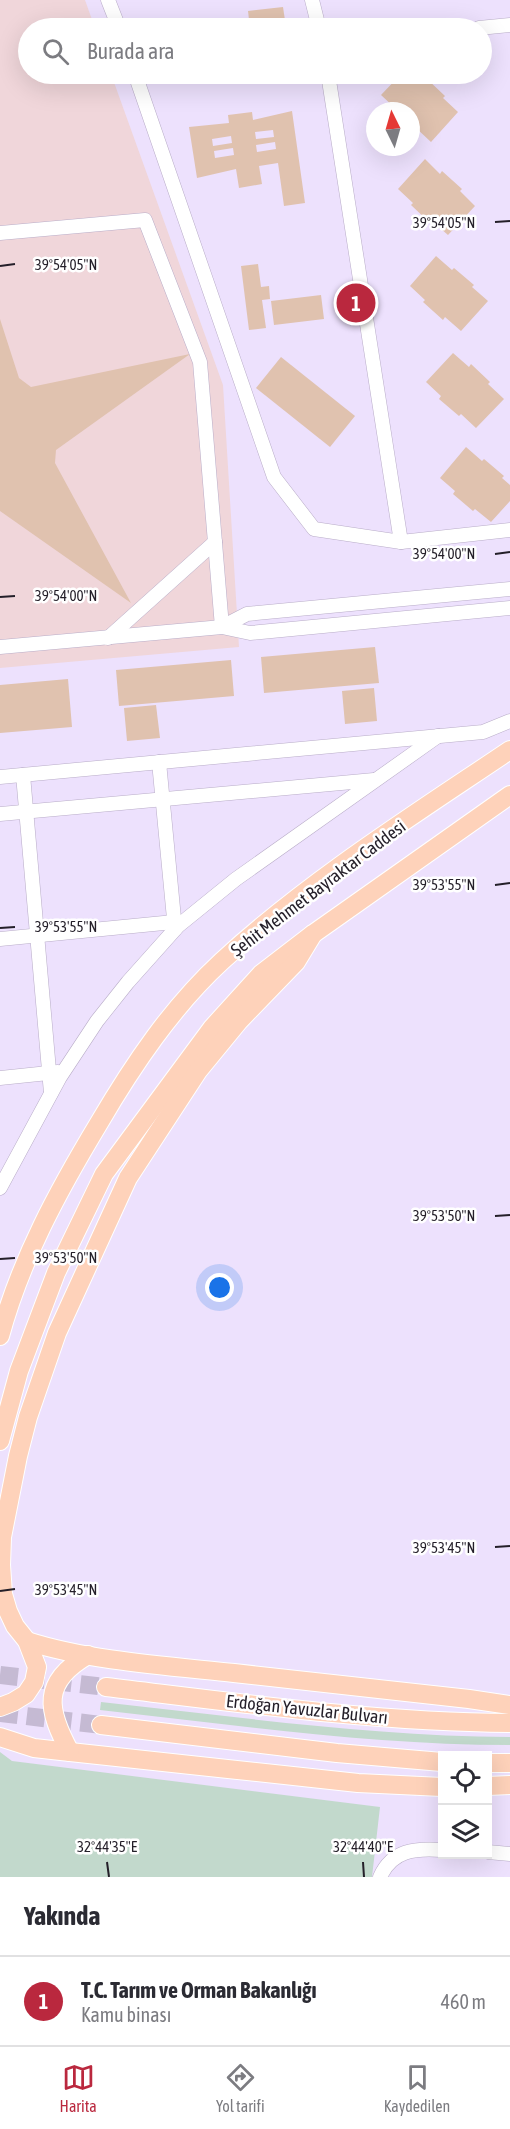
<!DOCTYPE html>
<html lang="tr">
<meta charset="utf-8">
<style>
body{margin:0;font-family:"Asap Condensed",sans-serif;background:#f7f7f7;color:#2b2b33}
.controls{position:absolute;right:18px;bottom:18px;display:grid;overflow:hidden;border-radius:0px;box-shadow:0 6px 24px #0002}
.controls button{width:54px;height:54px;display:grid;place-items:center;padding:0;border:0;border-bottom:2px solid #e1e1e2;background:#fff;color:#2b2b33;font:30px sans-serif}
.compass{position:absolute;left:366px;top:102px;width:54px;height:54px;border-radius:50%;background:#fff;box-shadow:0 6px 24px #0002;rotate:355deg}
.you{position:absolute;left:220px;top:1288px;width:21px;height:21px;margin:-15px;border:4px solid #fff;border-radius:50%;background:#1a73e8;box-shadow:0 0 0 9px #1a73e833}
.badge{display:grid;place-items:center;width:39px;height:39px;border-radius:50%;background:#ba283e;color:#fff;font-size:20px;font-weight:700}
.pin{position:absolute;translate:-50% -50%;border:3px solid #fff;box-shadow:0 2px 6px #0006}
.list{margin:0;padding:0;list-style:none}
h2{display:flex;justify-content:space-between;align-items:center;height:78px;margin:0;padding:0 24px;font-size:26px}
h2 small{font-size:20px;font-weight:400;color:#7c7c81}
.list li{display:grid;grid-template-columns:39px 1fr auto;gap:18px;align-items:center;box-sizing:border-box;height:90px;padding:0 24px;border-top:2px solid #e1e1e2}
.list b{display:block;font-size:22px;white-space:nowrap}
.list p{margin:0;font-size:20px;white-space:nowrap;color:#7c7c81}
.list em{font-size:20px;font-style:normal;color:#7c7c81}
.icon{flex:none;width:33px;height:33px;fill:none;stroke:currentColor;stroke-width:2;stroke-linecap:round;stroke-linejoin:round}
.map{position:relative;flex:none;width:510px;height:1877px;overflow:hidden}
.search{position:absolute;background:#fff;box-shadow:0 6px 24px #0002;left:18px;right:18px;top:18px;height:66px;display:flex;align-items:center;gap:15px;box-sizing:border-box;padding:0 21px;border-radius:33px;color:#7c7c81;font-size:22px}
.sheet{height:168px;background:#fff}
nav{display:flex;justify-content:space-around;align-items:center;box-sizing:border-box;height:84px;border-top:2px solid #e1e1e2;background:#fff;font-size:16px;color:#7c7c81}
nav a{display:grid;justify-items:center;gap:3px}
nav .on{color:#ba283e}
.map>svg:first-child{display:block}
.commercial{fill:#f0d6da}
.green{fill:#c2d9cc}
.building{fill:#e0c2af;fill-rule:evenodd}
.lines{fill:none;stroke-linecap:round;stroke-linejoin:round}
.major-tunnel{stroke:#c5bad3;stroke-width:18;stroke-dasharray:18 9;stroke-linecap:butt}
.minor-casing{stroke:#b9adc8;stroke-width:15}
.major-casing{stroke:#fff;stroke-width:20}
.minor{stroke:#fff;stroke-width:14}
.major{stroke:#fed2ba;stroke-width:18}
.ticks{fill:none;stroke:#241f29;stroke-width:2}
.labels{text-anchor:middle;dominant-baseline:central;stroke-width:5;stroke-linejoin:round;paint-order:stroke}
.street-label{font-size:18px;fill:#241f29;stroke:#fff}
.ticks-label{font-size:15px;text-anchor:middle;fill:#241f29;stroke:#fff;stroke-width:5;stroke-linejoin:round;paint-order:stroke}
</style>
<div class="map">
<svg width="510" height="1877" viewBox="0 0 510 1877">
<rect width="100%" height="100%" fill="#ede1fd"/>
<polygon class="commercial" points="0,0 85,0 95,28 28,28 28,74 111,74 223,385 239,647 0,668"/>
<g class="green">
<path d="M101,1702C237,1717 373,1736 510,1737V1745C373,1745 236,1725 100,1710Z"/>
<polygon points="0,1752 12,1761 380,1807 372,1877 0,1877"/>
</g>
<g class="building">
<polygon points="283,7 286,27 250,28 248,11"/>
<polygon points="401,74 417,74 424,80 426,78 445,96 443,98 458,112 431,142 415,127 413,129 411,127 411,111 394,111 396,109 381,95"/>
<path d="M292,111L305,203L284,206L278,163L259,166L262,184L239,188L236,169L197,178L189,127L229,123L228,115L252,112L253,120ZM273,130L274,137L256,139L255,132ZM231,136L232,143L213,146L212,139ZM275,142L276,149L257,152L256,145ZM233,148L234,155L215,158L214,151Z"/>
<polygon points="425,159 440,174 442,171 462,189 460,191 475,206 448,235 432,221 430,223 411,205 413,203 398,189"/>
<polygon points="436,256 452,270 454,268 474,285 472,287 488,301 461,331 445,317 443,320 423,302 425,300 410,286"/>
<polygon points="258,264 261,287 269,286 270,299 262,300 266,328 249,330 241,266"/>
<polygon points="321,295 324,319 274,325 271,301"/>
<polygon points="0,319 19,378 31,387 190,354 56,450 55,463 131,603 0,511"/>
<polygon points="453,353 469,367 471,364 490,382 488,384 504,399 476,428 461,414 459,416 439,399 441,396 426,382"/>
<polygon points="281,357 355,416 330,447 256,388"/>
<polygon points="466,447 482,461 484,459 504,476 502,478 510,485 510,501 491,522 475,509 473,511 453,494 455,491 440,478"/>
<polygon points="375,647 379,683 264,693 261,657"/>
<polygon points="231,660 234,696 119,706 116,670"/>
<polygon points="68,679 72,727 0,733 0,685"/>
<polygon points="374,688 377,721 345,724 342,691"/>
<polygon points="156,705 160,738 127,741 124,708"/>
</g>
<g class="lines">
<g class="major-tunnel">
<polyline points="0,1675 106,1687"/>
<polyline points="0,1713 101,1725"/>
</g>
<g class="minor-casing">
<g id="minor">
<polyline points="108,0 119,28"/>
<polyline points="312,0 319,28"/>
<polyline points="479,28 510,25"/>
<polyline points="135,74 274,477 314,529 401,542 510,530"/>
<polyline points="328,74 401,542"/>
<polyline points="0,233 145,220 200,362 222,627"/>
<polyline points="222,627 247,614 510,589"/>
<polyline points="108,638 215,542"/>
<polyline points="0,647 222,627 250,633 510,608"/>
<polyline points="159,762 175,929"/>
<polyline points="23,775 51,1093"/>
<polyline points="0,777 483,732 510,721"/>
<polyline points="0,814 374,780"/>
<polyline points="0,939 174,922"/>
<polyline points="0,1078 58,1072"/>
<polyline points="0,1188 60,1077 97,1021 128,982 178,926 236,879 438,736"/>
<polyline points="488,1852 510,1854"/>
<path d="M380,1877C392,1850 415,1848 442,1850"/>
</g>
</g>
<g class="major-casing">
<g id="major">
<path d="M0,1336C21,1259 58,1191 99,1123C133,1065 172,1007 222,961C309,881 412,816 510,750"/>
<polyline points="0,1441 19,1371 56,1273 104,1174 212,1028 261,974 313,934 510,795"/>
<path d="M27,1641C89,1661 168,1666 234,1673C312,1681 390,1691 469,1699L510,1705"/>
<path d="M106,1687C240,1703 375,1722 510,1723"/>
<polyline points="0,1707 13,1702 26,1694 34,1682 37,1667 27,1641 15,1626 8,1611 3,1594 1,1565 2,1537 18,1456 28,1417 57,1333 128,1178 198,1071 239,1021 296,962 313,934"/>
<polyline points="101,1725 337,1753 442,1762"/>
<polyline points="0,1737 34,1748 70,1752 358,1783 442,1787"/>
<path d="M70,1752C47,1710 41,1682 88,1655"/>
<polyline points="488,1763 510,1763"/>
<polyline points="488,1786 510,1785"/>
</g>
</g>
<use href="#minor" class="minor"/>
<use href="#major" class="major"/>
</g>
<path class="ticks" d="M495,222L510,221M0,266L15,264M495,554L510,552M0,597L15,596M495,885L510,883M0,928L15,927M495,1216L510,1215M0,1259L15,1258M495,1547L510,1546M0,1591L15,1589M107,1862L109,1877M363,1862L364,1877"/>
<g class="labels">
<g class="street-label">
<text transform="translate(318 888) rotate(-37)">Şehit Mehmet Bayraktar Caddesi</text>
<text transform="translate(307 1709) rotate(6)">Erdoğan Yavuzlar Bulvarı</text>
</g>
</g>
<g class="ticks-label">
<text x="444" y="228">39°54'05"N</text>
<text x="66" y="270">39°54'05"N</text>
<text x="444" y="559">39°54'00"N</text>
<text x="66" y="601">39°54'00"N</text>
<text x="444" y="890">39°53'55"N</text>
<text x="66" y="932">39°53'55"N</text>
<text x="444" y="1221">39°53'50"N</text>
<text x="66" y="1263">39°53'50"N</text>
<text x="444" y="1553">39°53'45"N</text>
<text x="66" y="1595">39°53'45"N</text>
<text x="107" y="1852">32°44'35"E</text>
<text x="363" y="1852">32°44'40"E</text>
</g>
</svg>
<div class="controls">
<button><svg class="icon" aria-label="locate" viewBox="0 0 24 24"><circle cx="12" cy="12" r="6"/><path d="M12 2v4M12 18v4M2 12h4M18 12h4"/></svg></button>
<button><svg class="icon" aria-label="layers" viewBox="0 0 24 24"><path d="M12 4l9 5-9 5-9-5zM3 14l9 5 9-5"/></svg></button>
</div>
<svg class="compass" viewBox="-18 -18 36 36"><path d="M0-13l5 13h-10z" fill="#e53935"/><path d="M0 13l5-13h-10z" fill="#7c7c81"/></svg>
<div class="you"></div>
<div class="pin badge" style="left:356px;top:303px">1</div>
<div class="search"><svg class="icon" aria-label="search" viewBox="0 0 24 24"><circle cx="10" cy="10" r="6"/><path d="M15 15l6 6"/></svg>Burada ara</div>
</div>
<section class="sheet">
<h2>Yakında<small></small></h2>
<ul class="list">
<li><span class="badge">1</span><div><b>T.C. Tarım ve Orman Bakanlığı</b><p>Kamu binası</p></div><em>460 m</em></li>
</ul>
</section>
<nav>
<a class="on"><svg class="icon" aria-label="map" viewBox="0 0 24 24"><path d="M3 6l6-2 6 2 6-2v14l-6 2-6-2-6 2zM9 4v14M15 6v14"/></svg>Harita</a>
<a><svg class="icon" aria-label="directions" viewBox="0 0 24 24"><path d="M12 3l9 9-9 9-9-9zM9 14v-3h6M13 9l2 2-2 2"/></svg>Yol tarifi</a>
<a><svg class="icon" aria-label="saved" viewBox="0 0 24 24"><path d="M7 4h10v16l-5-4-5 4z"/></svg>Kaydedilen</a>
</nav>
